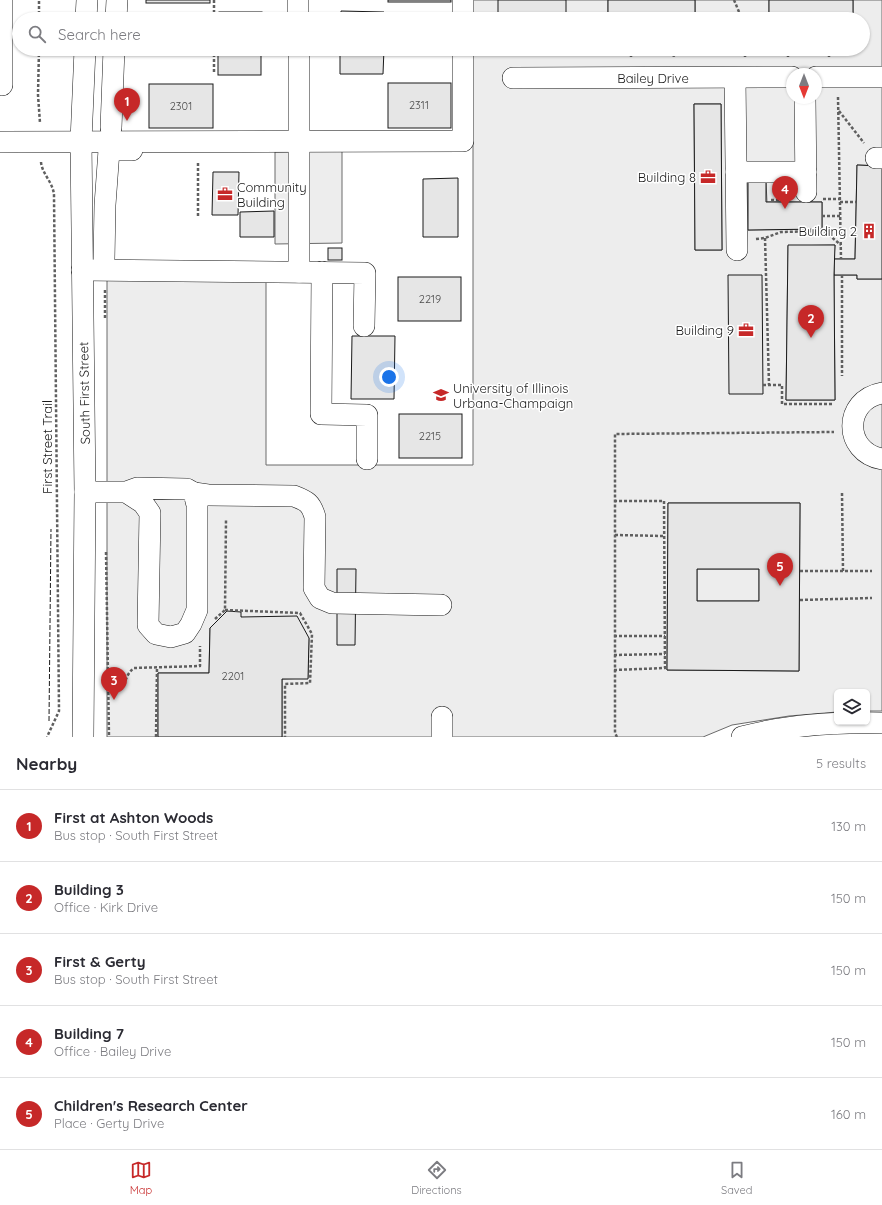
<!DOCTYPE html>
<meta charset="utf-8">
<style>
body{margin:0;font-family:Quicksand,sans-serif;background:#f7f7f7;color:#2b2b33}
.controls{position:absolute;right:12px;bottom:12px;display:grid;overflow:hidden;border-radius:6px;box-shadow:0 1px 3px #0004}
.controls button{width:36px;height:36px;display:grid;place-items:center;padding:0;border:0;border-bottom:1px solid #e1e1e2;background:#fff;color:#2b2b33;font:20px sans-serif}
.compass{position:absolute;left:786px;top:68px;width:36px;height:36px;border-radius:50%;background:#fff;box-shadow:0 1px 3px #0004;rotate:180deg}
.you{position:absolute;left:389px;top:377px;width:14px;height:14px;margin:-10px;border:3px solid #fff;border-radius:50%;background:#1a73e8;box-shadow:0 0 0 6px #1a73e833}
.badge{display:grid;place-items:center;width:26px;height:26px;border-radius:50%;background:#c62828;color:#fff;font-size:13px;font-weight:700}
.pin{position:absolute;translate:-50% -33px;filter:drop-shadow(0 1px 2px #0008)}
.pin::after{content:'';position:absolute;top:21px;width:14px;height:12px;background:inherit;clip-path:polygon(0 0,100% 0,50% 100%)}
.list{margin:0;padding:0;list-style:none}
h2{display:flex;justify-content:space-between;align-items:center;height:52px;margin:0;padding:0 16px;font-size:17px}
h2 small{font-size:13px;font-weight:400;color:#7c7c81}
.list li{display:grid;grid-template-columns:26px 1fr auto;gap:12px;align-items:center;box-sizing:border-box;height:72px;padding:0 16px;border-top:1px solid #e1e1e2}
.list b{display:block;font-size:15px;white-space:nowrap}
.list p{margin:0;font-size:13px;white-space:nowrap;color:#7c7c81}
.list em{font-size:13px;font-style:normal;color:#7c7c81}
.icon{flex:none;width:22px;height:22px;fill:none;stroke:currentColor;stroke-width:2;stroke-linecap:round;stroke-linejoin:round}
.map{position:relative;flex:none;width:882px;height:737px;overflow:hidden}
.search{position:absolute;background:#fff;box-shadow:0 1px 3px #0004;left:12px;right:12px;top:12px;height:44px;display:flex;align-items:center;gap:10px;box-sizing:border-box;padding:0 14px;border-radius:22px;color:#7c7c81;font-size:15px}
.sheet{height:412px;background:#fff}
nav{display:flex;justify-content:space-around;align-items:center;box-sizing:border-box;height:56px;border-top:1px solid #e1e1e2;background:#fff;font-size:11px;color:#7c7c81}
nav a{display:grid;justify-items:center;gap:2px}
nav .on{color:#c62828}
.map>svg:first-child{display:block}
.built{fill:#ededed;stroke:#6a6a6a;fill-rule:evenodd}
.building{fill:#e6e6e6;stroke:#1a1a1a;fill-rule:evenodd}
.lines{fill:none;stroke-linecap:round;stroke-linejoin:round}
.minor-casing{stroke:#1a1a1a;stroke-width:22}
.path{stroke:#5f5f5f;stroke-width:2.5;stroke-dasharray:3 2;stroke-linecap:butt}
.minor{stroke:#fff;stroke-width:21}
.fence{stroke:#1a1a1a;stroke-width:1;stroke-dasharray:5 2;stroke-linecap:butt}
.labels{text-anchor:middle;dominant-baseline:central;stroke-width:3;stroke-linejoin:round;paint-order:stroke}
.number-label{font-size:11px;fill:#4d4d4d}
.street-label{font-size:13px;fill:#1a1a1a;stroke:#fff}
.poi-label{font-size:13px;fill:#1a1a1a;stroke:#fff;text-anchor:end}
</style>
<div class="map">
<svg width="882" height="737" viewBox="0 0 882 737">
<rect width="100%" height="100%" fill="#fff"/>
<g class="built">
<rect x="473" y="0" width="135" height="19"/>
<rect x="695" y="0" width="74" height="19"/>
<path d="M853,0H882V166L857,165L855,259H834L835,245L788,246L786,400H835L834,275H857V279H882V711H867V692H837V712L789,716L732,725L703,737H282V679L308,678L309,638L241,617L227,611L210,628L209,673H158V736L182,737H107V278H266V465H473V49H863V19H853ZM792,74H816V98H792ZM694,104H721L722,250H695ZM748,182H766L767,202H822V229L748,230ZM668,503H800L799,671L667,670Z"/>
<polygon points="342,151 342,243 275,244 275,152"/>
<rect x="697" y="569" width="62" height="32"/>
</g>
<g class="building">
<rect x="146" y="0" width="64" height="3"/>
<rect x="388" y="0" width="63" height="2"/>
<rect x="498" y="0" width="68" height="19"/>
<rect x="608" y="0" width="87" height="19"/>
<rect x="769" y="0" width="84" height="19"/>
<polygon points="341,11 384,12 384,19 341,19"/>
<rect x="219" y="12" width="43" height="7"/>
<rect x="218" y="49" width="43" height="26"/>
<polygon points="340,49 384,49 383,74 340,74"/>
<rect x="388" y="83" width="63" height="45"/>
<rect x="149" y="84" width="64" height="44"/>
<polygon points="694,104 721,104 722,250 695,250"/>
<polygon points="857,165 882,166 882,279 857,279 857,275 834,275 834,259 855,259"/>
<polygon points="213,172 239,172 238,215 212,215"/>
<polygon points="458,178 458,237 423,237 423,179"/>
<polygon points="748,182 766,182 766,202 822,202 822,229 748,230"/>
<polygon points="274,211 274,237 240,237 240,212"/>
<polygon points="788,245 835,245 834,275 835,400 786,400"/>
<rect x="328" y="248" width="14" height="12"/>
<polygon points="728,275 762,275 763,394 729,394"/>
<rect x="398" y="277" width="63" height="44"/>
<polygon points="352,336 395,336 394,399 351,399"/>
<rect x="399" y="414" width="63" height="44"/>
<path d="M668,503H800L799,671L667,670ZM697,569H759V601H697Z"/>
<polygon points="337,569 356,569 355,645 337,645"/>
<polygon points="227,611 241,612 241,617 297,616 309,638 308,679 282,679 282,737 158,737 158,673 209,673 210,628"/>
</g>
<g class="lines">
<g class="minor-casing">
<g id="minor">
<polyline points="298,0 298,19"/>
<polyline points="463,0 463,19"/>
<polyline points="86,19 87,0"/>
<polyline points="116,19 117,0"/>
<polyline points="299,49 299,272"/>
<polyline points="816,77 882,77"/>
<polyline points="513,78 792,77"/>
<polyline points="735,78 737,250"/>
<polyline points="2,85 2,0"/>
<polyline points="805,98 806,192"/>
<polyline points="111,128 114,49"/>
<polyline points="0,142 463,141 463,49"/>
<polyline points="876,158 882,158"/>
<polyline points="736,172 806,172"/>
<polyline points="104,260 105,205 109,150 132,150"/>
<polyline points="82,270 365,273 364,326"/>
<polyline points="322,272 321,414 367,415 367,459"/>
<path d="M882,393C843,400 843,452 882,459"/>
<polyline points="85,492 126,492 137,488 187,489 194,493 197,505 197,610 191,624 185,633 171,637 156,634 148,625 150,513 143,503 126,492"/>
<path d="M194,493L208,495L294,496C307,501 311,503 315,517L314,588L320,598L332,603L441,605"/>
<polyline points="442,717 442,737"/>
<polyline points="83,737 85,492 81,141 85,49"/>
<path d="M742,737C787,725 836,722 882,723"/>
</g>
</g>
<g class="path">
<polyline points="214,0 214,19"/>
<polyline points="734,0 742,19"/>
<polyline points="39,19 39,0"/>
<polyline points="39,49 38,95 40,123"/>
<polyline points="214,49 214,74"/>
<polyline points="631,49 631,59"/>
<polyline points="673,49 674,58"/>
<polyline points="745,49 745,58"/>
<polyline points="788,49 788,57"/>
<polyline points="829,49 829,57"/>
<polyline points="838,97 841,259"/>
<polyline points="839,111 864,143"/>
<path d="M41,162C42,174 53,182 54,195L59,711L47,737"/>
<polyline points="823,199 840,199"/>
<polyline points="771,200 788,200"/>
<polyline points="840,202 856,202"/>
<polyline points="198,216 198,161"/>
<polyline points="822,216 840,216"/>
<polyline points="765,238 769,385"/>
<polyline points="756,239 765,238 781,232 824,231 841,245"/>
<polyline points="842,275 842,376"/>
<polyline points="105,290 105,319"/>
<polyline points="763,385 782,385 782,404 832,404"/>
<polyline points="842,493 843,571"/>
<polyline points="615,535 664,536"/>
<polyline points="106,552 109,737"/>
<polyline points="800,571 872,571"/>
<polyline points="800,600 872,598"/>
<polyline points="225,610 300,613 312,634 310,683 285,684 285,737"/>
<polyline points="215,619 225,610 226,520"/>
<polyline points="614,636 665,636"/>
<polyline points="614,655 665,654"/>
<polyline points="614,670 665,668 664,501 615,501"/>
<path d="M109,689C130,688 122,677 134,668L200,666V646"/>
<polyline points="156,737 157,667"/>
<polyline points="617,737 615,733 615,434 834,432"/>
</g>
<use href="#minor" class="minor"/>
<polyline class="fence" points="49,721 51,529"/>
</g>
<defs>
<g id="office-bare" transform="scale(1.2)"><path d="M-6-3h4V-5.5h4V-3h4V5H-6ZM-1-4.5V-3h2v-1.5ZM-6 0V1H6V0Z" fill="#c62828" stroke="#fff" stroke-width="2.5" paint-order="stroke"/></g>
<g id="building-bare" transform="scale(1.2)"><path d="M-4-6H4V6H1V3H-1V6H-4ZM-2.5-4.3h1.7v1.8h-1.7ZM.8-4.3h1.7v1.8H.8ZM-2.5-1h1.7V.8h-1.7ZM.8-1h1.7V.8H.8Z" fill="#c62828" stroke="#fff" stroke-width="2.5" paint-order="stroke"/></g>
<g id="university-bare" transform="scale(1.2)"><path d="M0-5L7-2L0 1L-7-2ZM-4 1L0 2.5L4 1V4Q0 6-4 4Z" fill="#c62828" stroke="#fff" stroke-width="2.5" paint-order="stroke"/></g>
</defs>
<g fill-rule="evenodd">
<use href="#office-bare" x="708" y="177"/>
<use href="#office-bare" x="225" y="194"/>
<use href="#building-bare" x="869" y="231"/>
<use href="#office-bare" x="746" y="330"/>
<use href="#university-bare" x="441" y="395"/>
</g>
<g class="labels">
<g class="number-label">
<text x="419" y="105">2311</text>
<text x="181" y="106">2301</text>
<text x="430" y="299">2219</text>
<text x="430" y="436">2215</text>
<text x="233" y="676">2201</text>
</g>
<g class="street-label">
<text x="653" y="78">Bailey Drive</text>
<text transform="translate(84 393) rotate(-91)">South First Street</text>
<text transform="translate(47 447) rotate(-90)">First Street Trail</text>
</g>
<g class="poi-label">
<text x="696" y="177">Building 8</text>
<text x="237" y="187" text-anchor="start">Community<tspan x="237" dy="15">Building</tspan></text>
<text x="857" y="231">Building 2</text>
<text x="734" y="330">Building 9</text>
<text x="453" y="388" text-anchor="start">University of Illinois<tspan x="453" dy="15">Urbana-Champaign</tspan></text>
</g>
</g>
</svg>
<div class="controls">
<button><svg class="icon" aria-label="layers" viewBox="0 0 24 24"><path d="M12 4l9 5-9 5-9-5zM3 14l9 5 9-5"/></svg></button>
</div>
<svg class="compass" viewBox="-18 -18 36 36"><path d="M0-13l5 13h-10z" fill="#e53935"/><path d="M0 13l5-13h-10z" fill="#7c7c81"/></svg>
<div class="you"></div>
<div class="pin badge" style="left:127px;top:121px">1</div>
<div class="pin badge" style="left:811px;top:338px">2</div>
<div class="pin badge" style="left:114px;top:700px">3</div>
<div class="pin badge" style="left:785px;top:209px">4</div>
<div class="pin badge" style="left:780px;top:586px">5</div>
<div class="search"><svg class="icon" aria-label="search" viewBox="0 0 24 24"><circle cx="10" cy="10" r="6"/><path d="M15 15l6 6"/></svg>Search here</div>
</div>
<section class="sheet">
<h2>Nearby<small>5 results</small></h2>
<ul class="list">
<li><span class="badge">1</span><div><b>First at Ashton Woods</b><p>Bus stop · South First Street</p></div><em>130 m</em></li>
<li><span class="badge">2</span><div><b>Building 3</b><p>Office · Kirk Drive</p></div><em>150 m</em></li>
<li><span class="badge">3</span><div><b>First &amp; Gerty</b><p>Bus stop · South First Street</p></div><em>150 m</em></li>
<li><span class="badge">4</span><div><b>Building 7</b><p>Office · Bailey Drive</p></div><em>150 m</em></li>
<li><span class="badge">5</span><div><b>Children's Research Center</b><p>Place · Gerty Drive</p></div><em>160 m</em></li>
</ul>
</section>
<nav>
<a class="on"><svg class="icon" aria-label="map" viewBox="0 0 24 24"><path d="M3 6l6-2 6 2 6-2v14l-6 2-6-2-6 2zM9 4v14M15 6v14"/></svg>Map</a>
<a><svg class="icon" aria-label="directions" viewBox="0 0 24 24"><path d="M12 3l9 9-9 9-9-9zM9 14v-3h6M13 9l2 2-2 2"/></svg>Directions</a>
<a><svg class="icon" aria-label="saved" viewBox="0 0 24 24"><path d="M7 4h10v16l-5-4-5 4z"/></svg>Saved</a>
</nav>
